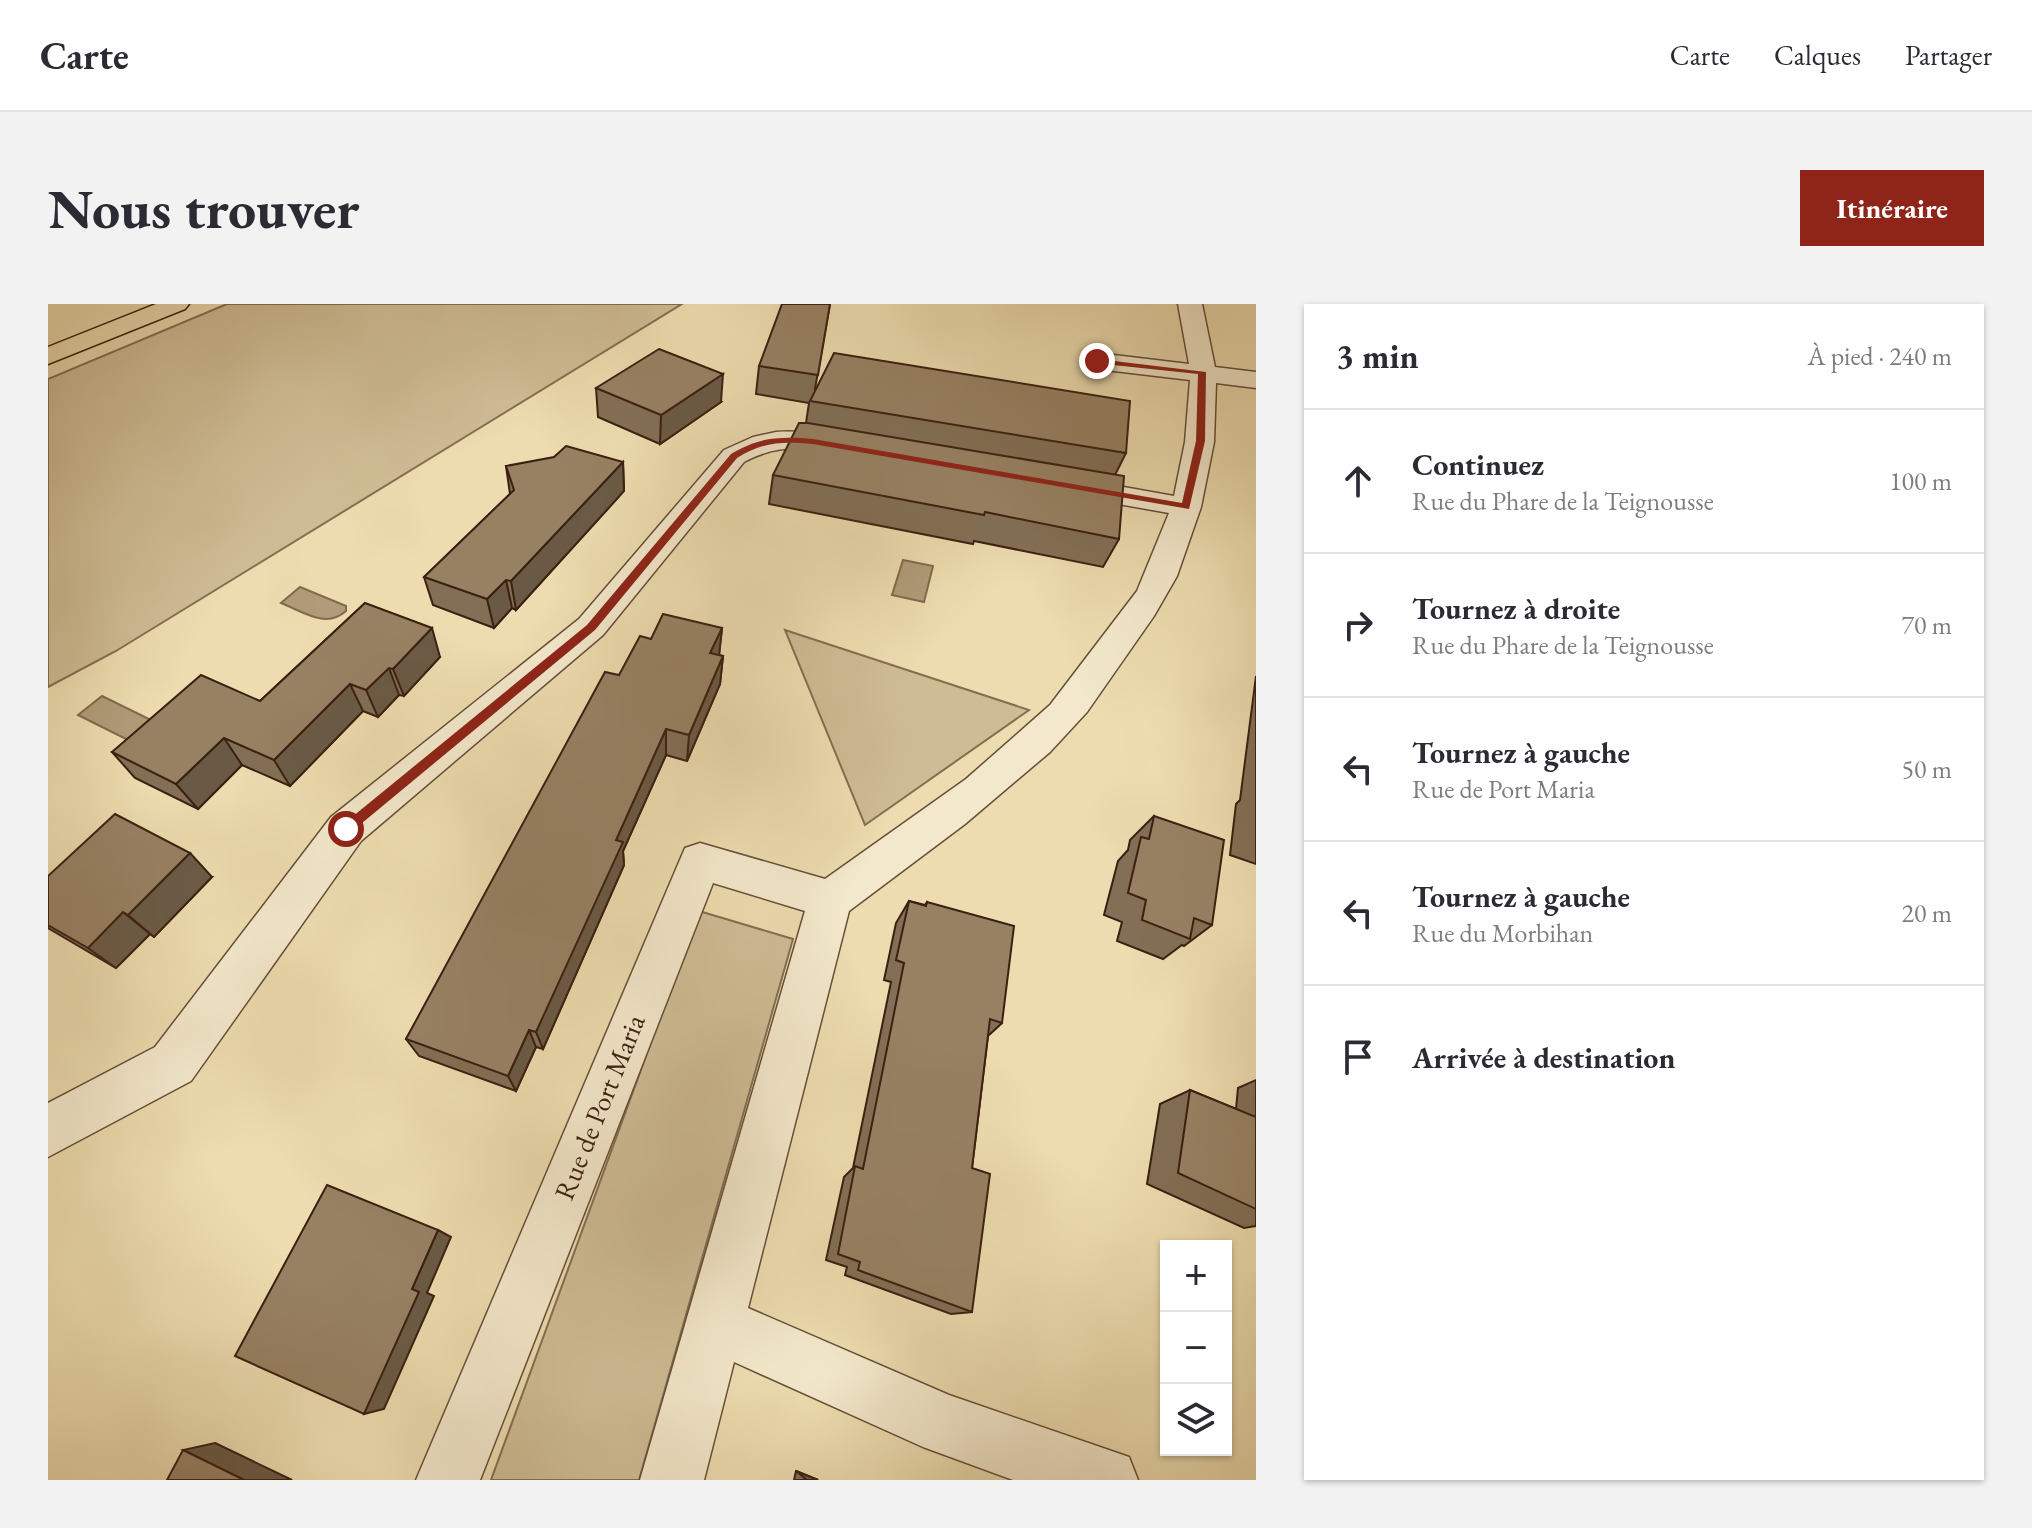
<!DOCTYPE html>
<html lang="fr">
<meta charset="utf-8">
<style>
body{margin:0;font-family:"EB Garamond",serif;background:#f2f2f3;color:#2b2b33}
.controls{position:absolute;right:24px;bottom:24px;display:grid;overflow:hidden;border-radius:0px;box-shadow:0 2px 6px #0004}
.controls button{width:72px;height:72px;display:grid;place-items:center;padding:0;border:0;border-bottom:2px solid #e1e1e2;background:#fff;color:#2b2b33;font:40px sans-serif}
.stop{position:absolute;width:24px;height:24px;margin:-18px;border:6px solid #8f2418;border-radius:50%;background:#fff}
.stop.end{background:#8f2418;border-color:#fff;box-shadow:0 2px 8px #0008}
.list{margin:0;padding:0;list-style:none}
h2{display:flex;justify-content:space-between;align-items:center;height:104px;margin:0;padding:0 32px;font-size:34px}
h2 small{font-size:26px;font-weight:400;color:#7c7c81}
.list li{display:grid;grid-template-columns:52px 1fr auto;gap:24px;align-items:center;box-sizing:border-box;height:144px;padding:0 32px;border-top:2px solid #e1e1e2}
.list b{display:block;font-size:30px;white-space:nowrap}
.list p{margin:0;font-size:26px;white-space:nowrap;color:#7c7c81}
.list em{font-size:26px;font-style:normal;color:#7c7c81}
.icon{flex:none;width:44px;height:44px;fill:none;stroke:currentColor;stroke-width:2;stroke-linecap:round;stroke-linejoin:round}
.map{position:relative;flex:none;width:1208px;height:1176px;overflow:hidden;border-radius:0px}
header{display:flex;align-items:center;gap:48px;box-sizing:border-box;height:112px;padding:0 40px;background:#fff;border-bottom:2px solid #e1e1e2}
header strong{font-size:38px}
nav{display:flex;gap:44px;margin-inline-start:auto;font-size:28px}
.intro{display:flex;align-items:center;justify-content:space-between;box-sizing:border-box;height:192px;padding:0 48px}
h1{margin:0;font-size:56px}
.button{padding:20px 36px;border-radius:0px;background:#8f2418;color:#fff;font-size:28px;font-weight:700}
main{display:flex;gap:48px;padding:0 48px}
aside{flex:1;background:#fff;border-radius:0px;box-shadow:0 2px 6px #0004}
.map>svg:first-child{display:block}
.green{fill:#cebc94;stroke:#846e52;stroke-width:2}
.water{fill:#b09c79;stroke:#816a4f;stroke-width:2}
.lines{fill:none;stroke-linecap:round;stroke-linejoin:round}
.minor-casing{stroke:#674e38;stroke-width:3}
.motorway-casing{stroke:#3b1f11;stroke-width:3}
.minor{fill:#f3e8cb;fill-rule:evenodd}
.motorway{fill:#ecdcaf;fill-rule:evenodd}
.wall{fill:#826f55;stroke:#3b1f11;stroke-width:2}
.shaded-wall{fill:#6a5a45;stroke:#3b1f11;stroke-width:2}
.building{fill:#978163;stroke:#3b1f11;stroke-width:2}
.route{fill:#8f2418}
.labels{text-anchor:middle;dominant-baseline:central;stroke-width:8;stroke-linejoin:round;paint-order:stroke}
.street-label{font-size:28px;fill:#3b1f11;stroke:#f3e8cb}
</style>
<header>
<strong>Carte</strong>
<nav><a>Carte</a><a>Calques</a><a>Partager</a></nav>
</header>
<div class="intro"><h1>Nous trouver</h1><a class="button">Itinéraire</a></div>
<main>
<div class="map">
<svg width="1208" height="1176" viewBox="0 0 1208 1176">
<rect width="100%" height="100%" fill="#ecdcaf"/>
<filter id="stains"><feTurbulence type="fractalNoise" baseFrequency=".0025" numOctaves="4"/><feColorMatrix values="0 0 0 0 .2 0 0 0 0 .09 0 0 0 0 .02 0 0 0 .5 -.17"/></filter>
<radialGradient id="worn" r=".72"><stop offset=".6" stop-color="#630" stop-opacity="0"/><stop offset="1" stop-color="#630" stop-opacity=".3"/></radialGradient>
<g class="green">
<polygon points="179,0 634,0 68,347 0,383 0,75"/>
<polygon points="737,326 981,406 817,521"/>
<polygon points="651,607 745,635 591,1176 443,1176"/>
</g>
<g class="water">
<polygon points="855,256 885,262 876,298 844,291"/>
<path d="M252,283L298,302V307C278,325 256,308 233,299Z"/>
<polygon points="54,392 103,416 80,436 30,411"/>
</g>
<g class="lines">
<g class="minor-casing">
<g id="minor">
<polygon points="1130,0 1154,0 1167,63 1208,68 1208,84 1168,79 1166,138 1153,203 1129,272 1106,312 1039,408 1002,448 917,520 801,607 700,1004 901,1091 1081,1153 1090,1176 965,1176 875,1143 686,1058 656,1176 592,1176 757,607 665,579 432,1176 368,1176 637,544 652,539 777,575 918,475 1002,401 1089,287 1121,209 1014,190 1003,187 999,181 1003,175 1014,172 1126,192 1137,138 1142,76 1049,65 1040,62 1036,57 1040,52 1049,49 1141,60"/>
<path d="M728,128C756,126 784,131 811,138L815,144L811,150C798,153 786,149 772,147C744,142 722,144 696,158L555,331L313,537L143,777L0,853V799L107,743L283,513L531,315L676,146L705,133Z"/>
</g>
</g>
<g class="motorway-casing">
<polygon id="motorway" points="108,0 141,0 137,5 0,60 0,43"/>
</g>
<use href="#minor" class="minor"/>
<use href="#motorway" class="motorway"/>
</g>
<g class="wall">
<polygon points="782,0 767,85 1078,149 1067,171 1071,235 1055,263 926,237 925,240 721,200 725,171 758,119 761,99 708,90 711,62"/>
<polygon points="548,84 673,98 612,140 550,113"/>
<polygon points="575,158 576,187 468,306 464,304 446,324 385,301 376,273 462,190 458,162"/>
<polygon points="317,299 392,353 356,392 351,391 330,413 315,407 242,482 194,461 150,505 87,474 64,448 212,397"/>
<polygon points="674,324 671,351 675,352 672,380 639,457 618,451 575,547 576,561 495,745 488,743 468,787 371,752 358,735 571,371 603,335"/>
<polygon points="1208,372 1208,560 1182,551 1188,500 1192,496"/>
<polygon points="1106,512 1164,621 1136,642 1134,641 1115,655 1069,637 1074,618 1056,611 1070,557 1080,546 1082,536"/>
<polygon points="0,572 164,573 106,633 102,630 68,664 0,624"/>
<polygon points="861,597 877,601 879,598 954,719 940,732 924,864 924,1008 903,1010 797,971 799,963 778,956 796,873 805,864 843,678 836,676 848,619"/>
<polygon points="1208,776 1208,922 1196,924 1099,880 1112,800 1142,786 1188,805 1190,784"/>
<polygon points="748,1167 770,1176 746,1176"/>
</g>
<g class="shaded-wall">
<polygon points="675,70 673,98 612,140 613,111"/>
<polygon points="575,158 576,187 468,306 463,277"/>
<polygon points="458,276 464,304 446,324 439,295"/>
<polygon points="384,324 392,353 356,392 345,365"/>
<polygon points="674,324 671,352 662,349"/>
<polygon points="675,352 672,380 639,457 641,431"/>
<polygon points="341,364 351,391 330,413 318,386"/>
<polygon points="302,380 315,407 242,482 226,456"/>
<polygon points="618,425 618,451 575,547 576,561 495,745 488,728 568,536"/>
<polygon points="176,434 194,461 150,505 128,480"/>
<polygon points="142,549 164,573 106,633 80,611"/>
<polygon points="75,608 102,630 68,664 40,644"/>
<polygon points="481,726 488,743 468,787 460,772"/>
<polygon points="390,926 403,933 379,989 386,992 336,1105 316,1110 364,985"/>
<polygon points="167,1139 244,1176 196,1176 135,1146"/>
<polygon points="748,1167 770,1176 759,1176"/>
</g>
<g class="building">
<polygon points="734,0 782,0 770,71 711,62"/>
<polygon points="611,45 675,70 613,111 548,84"/>
<polygon points="786,49 1082,97 1078,149 762,97"/>
<polygon points="751,119 760,119 1076,172 1071,235 937,208 936,211 725,171"/>
<polygon points="518,142 575,158 463,277 458,276 439,295 376,273 466,186 458,162 506,153"/>
<polygon points="317,299 384,324 345,365 341,364 318,386 302,380 226,456 176,434 128,480 64,448 153,371 212,397"/>
<polygon points="615,310 674,324 662,349 675,352 641,431 618,425 568,536 575,538 488,728 481,726 460,772 358,735 557,368 571,371 592,332 603,335"/>
<polygon points="67,510 142,549 80,611 75,608 40,644 0,621 0,572"/>
<polygon points="1106,512 1176,536 1164,621 1146,614 1142,635 1094,616 1098,596 1080,589 1093,533 1101,535"/>
<polygon points="861,597 878,602 879,598 966,622 954,719 942,715 924,864 942,870 924,1008 810,966 812,958 790,950 807,862 815,865 856,659 848,656"/>
<polygon points="1142,786 1208,813 1208,905 1130,869"/>
<polygon points="279,881 390,926 364,985 371,988 316,1110 187,1052"/>
<polygon points="135,1146 196,1176 119,1176"/>
</g>
<path class="route" d="M1049,55L1158,68L1157,137L1141,205L765,140C734,137 715,138 689,154L547,326L302,529H293V522L539,321L683,150C711,133 732,132 765,135L1134,199L1148,137L1150,70L1046,59Z"/>
<g class="labels">
<g class="street-label">
<text transform="translate(551 803) rotate(-68)">Rue de Port Maria</text>
</g>
</g>
<rect width="100%" height="100%" filter="url(#stains)"/>
<rect width="100%" height="100%" fill="url(#worn)"/>
</svg>
<div class="controls">
<button>+</button>
<button>−</button>
<button><svg class="icon" aria-label="layers" viewBox="0 0 24 24"><path d="M12 4l9 5-9 5-9-5zM3 14l9 5 9-5"/></svg></button>
</div>
<div class="stop" style="left:298px;top:525px"></div>
<div class="stop end" style="left:1049px;top:57px"></div>
</div>
<aside>
<h2>3 min<small>À pied · 240 m</small></h2>
<ul class="list">
<li><svg class="icon" aria-label="ahead" viewBox="0 0 24 24"><path d="M12 20V5M6 11l6-6 6 6"/></svg><div><b>Continuez</b><p>Rue du Phare de la Teignousse</p></div><em>100 m</em></li>
<li><svg class="icon" aria-label="right" viewBox="0 0 24 24"><path d="M7 20v-9h11M14 6l5 5-5 5"/></svg><div><b>Tournez à droite</b><p>Rue du Phare de la Teignousse</p></div><em>70 m</em></li>
<li><svg class="icon" aria-label="left" viewBox="0 0 24 24"><path d="M17 20v-9H6M10 6l-5 5 5 5"/></svg><div><b>Tournez à gauche</b><p>Rue de Port Maria</p></div><em>50 m</em></li>
<li><svg class="icon" aria-label="left" viewBox="0 0 24 24"><path d="M17 20v-9H6M10 6l-5 5 5 5"/></svg><div><b>Tournez à gauche</b><p>Rue du Morbihan</p></div><em>20 m</em></li>
<li><svg class="icon" aria-label="arrive" viewBox="0 0 24 24"><path d="M6 21V4h12l-3 4 3 4H6"/></svg><div><b>Arrivée à destination</b></div></li>
</ul>
</aside>
</main>
